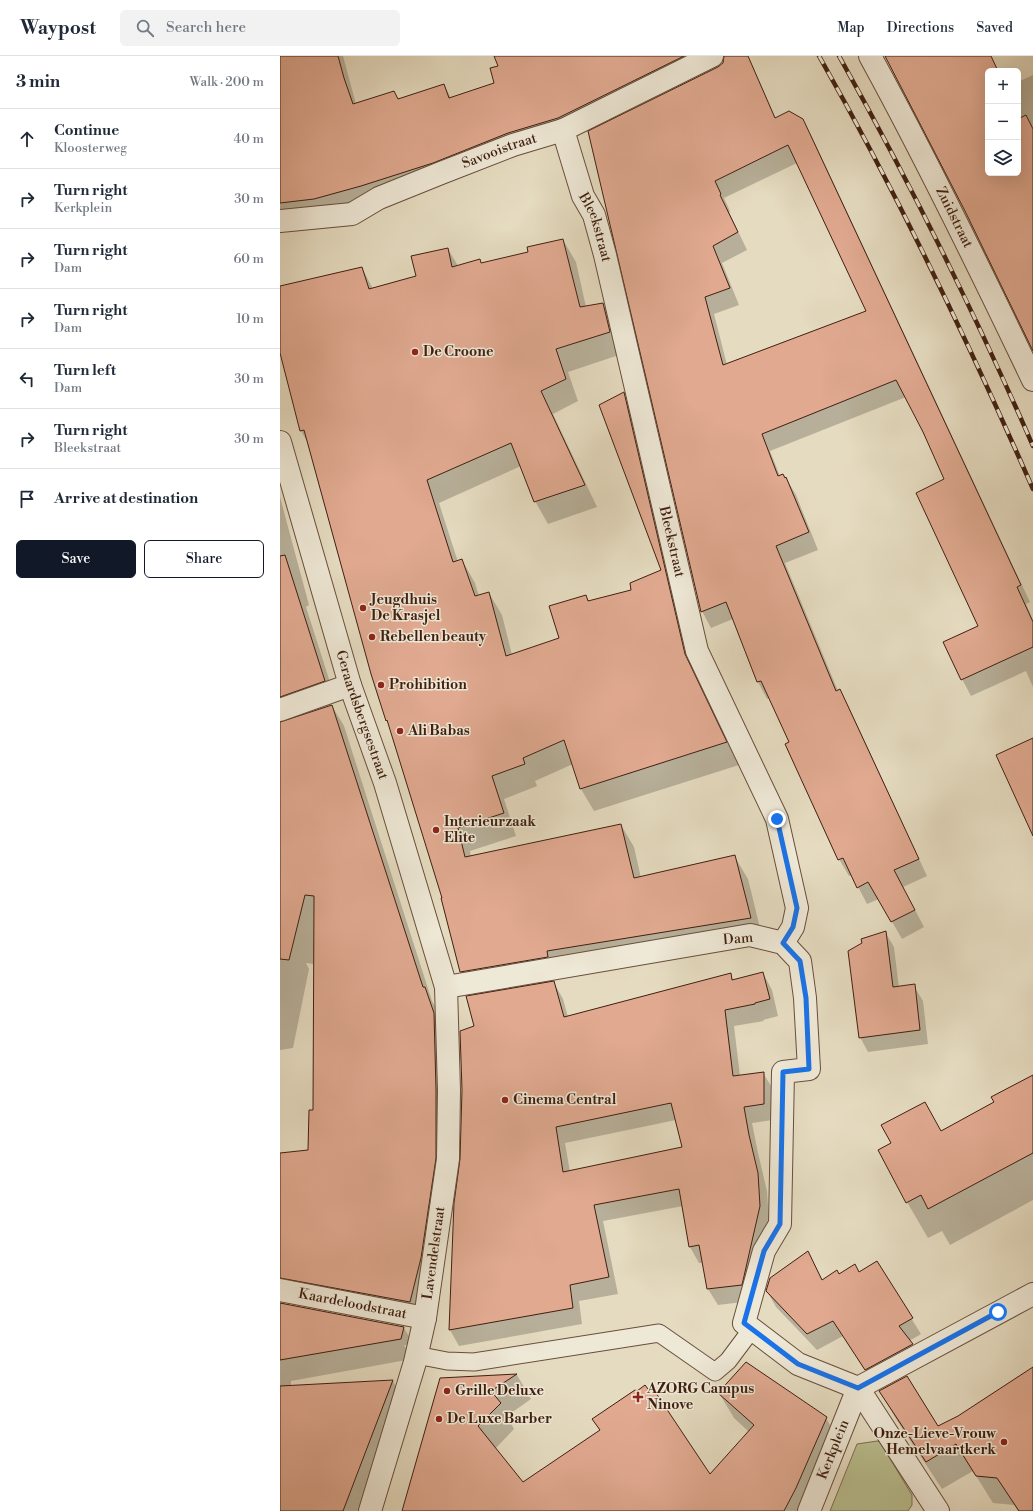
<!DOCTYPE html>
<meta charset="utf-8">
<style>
body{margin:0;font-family:"Libre Bodoni",serif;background:#f2f2f3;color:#1f2937}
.controls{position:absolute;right:12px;top:12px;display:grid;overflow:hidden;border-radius:6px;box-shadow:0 4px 16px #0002}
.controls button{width:36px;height:36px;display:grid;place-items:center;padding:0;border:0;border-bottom:1px solid #e0e1e3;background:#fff;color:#1f2937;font:20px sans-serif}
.stop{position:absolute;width:12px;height:12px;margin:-9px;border:3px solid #1a73e8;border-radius:50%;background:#fff}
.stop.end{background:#1a73e8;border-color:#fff;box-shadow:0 1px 4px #0008}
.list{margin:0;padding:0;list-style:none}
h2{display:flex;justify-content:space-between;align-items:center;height:52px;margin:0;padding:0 16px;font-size:17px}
h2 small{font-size:13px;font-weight:400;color:#747a83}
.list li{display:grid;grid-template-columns:26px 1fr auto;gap:12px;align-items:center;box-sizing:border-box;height:60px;padding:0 16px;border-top:1px solid #e0e1e3}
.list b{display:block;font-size:15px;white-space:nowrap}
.list p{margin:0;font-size:13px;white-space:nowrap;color:#747a83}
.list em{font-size:13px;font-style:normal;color:#747a83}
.actions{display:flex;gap:8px;padding:12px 16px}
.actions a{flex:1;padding:9px 0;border:1px solid #111827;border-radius:6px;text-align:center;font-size:14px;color:#111827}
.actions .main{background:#111827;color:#fff}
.icon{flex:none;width:22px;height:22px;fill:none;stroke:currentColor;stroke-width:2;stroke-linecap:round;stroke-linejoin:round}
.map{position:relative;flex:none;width:753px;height:1455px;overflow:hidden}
header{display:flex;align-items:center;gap:24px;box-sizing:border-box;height:56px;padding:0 20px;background:#fff;border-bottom:1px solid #e0e1e3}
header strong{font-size:19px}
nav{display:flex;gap:22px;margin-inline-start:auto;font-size:14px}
.search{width:280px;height:36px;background:#f2f2f3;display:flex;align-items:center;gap:10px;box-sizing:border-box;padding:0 14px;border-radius:6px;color:#747a83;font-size:15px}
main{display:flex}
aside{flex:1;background:#fff}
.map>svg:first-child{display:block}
.green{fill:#b9be8f;stroke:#7c6e50}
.shadow{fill:#0003;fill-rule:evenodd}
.building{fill:#e0a990;stroke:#401f10;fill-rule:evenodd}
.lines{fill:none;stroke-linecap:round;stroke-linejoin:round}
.lane-casing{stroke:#694e3c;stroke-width:19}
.street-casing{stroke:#694e3c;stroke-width:24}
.lane{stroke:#eee8d6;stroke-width:17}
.street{stroke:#eee8d6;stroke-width:22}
.rail-casing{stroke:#401f10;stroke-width:4.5}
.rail{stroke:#eee8d6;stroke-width:3;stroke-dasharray:9;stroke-linecap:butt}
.route{stroke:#1a73e8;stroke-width:5}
.poi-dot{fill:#8f2418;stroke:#eee8d6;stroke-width:1.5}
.labels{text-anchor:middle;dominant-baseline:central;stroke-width:3;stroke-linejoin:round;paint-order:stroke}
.street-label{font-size:14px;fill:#401f10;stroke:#eee8d6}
.poi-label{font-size:14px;font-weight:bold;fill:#401f10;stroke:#eee8d6;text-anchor:start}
</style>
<header>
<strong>Waypost</strong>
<div class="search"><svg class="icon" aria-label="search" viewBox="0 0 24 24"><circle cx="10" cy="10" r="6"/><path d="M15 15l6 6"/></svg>Search here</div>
<nav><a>Map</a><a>Directions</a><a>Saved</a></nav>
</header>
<main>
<aside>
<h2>3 min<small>Walk · 200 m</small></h2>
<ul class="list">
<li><svg class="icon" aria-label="ahead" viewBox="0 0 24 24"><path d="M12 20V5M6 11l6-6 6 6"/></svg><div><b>Continue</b><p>Kloosterweg</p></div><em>40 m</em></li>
<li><svg class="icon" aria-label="right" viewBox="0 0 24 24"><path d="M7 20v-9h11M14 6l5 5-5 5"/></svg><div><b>Turn right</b><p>Kerkplein</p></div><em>30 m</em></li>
<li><svg class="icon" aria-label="right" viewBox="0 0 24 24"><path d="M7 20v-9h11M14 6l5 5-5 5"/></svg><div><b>Turn right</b><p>Dam</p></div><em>60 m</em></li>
<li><svg class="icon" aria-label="right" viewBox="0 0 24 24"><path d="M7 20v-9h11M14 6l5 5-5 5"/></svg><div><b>Turn right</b><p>Dam</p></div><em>10 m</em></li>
<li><svg class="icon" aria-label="left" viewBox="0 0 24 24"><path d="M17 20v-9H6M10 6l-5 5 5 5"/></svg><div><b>Turn left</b><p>Dam</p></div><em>30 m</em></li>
<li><svg class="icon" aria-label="right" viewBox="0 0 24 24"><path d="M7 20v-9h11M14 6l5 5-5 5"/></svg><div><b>Turn right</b><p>Bleekstraat</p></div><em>30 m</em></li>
<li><svg class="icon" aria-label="arrive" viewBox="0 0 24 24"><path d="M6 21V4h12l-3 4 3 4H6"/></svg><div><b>Arrive at destination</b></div></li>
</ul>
<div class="actions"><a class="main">Save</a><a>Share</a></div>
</aside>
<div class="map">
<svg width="753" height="1455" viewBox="0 0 753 1455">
<rect width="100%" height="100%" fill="#e5dbc0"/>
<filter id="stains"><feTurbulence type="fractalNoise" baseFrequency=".005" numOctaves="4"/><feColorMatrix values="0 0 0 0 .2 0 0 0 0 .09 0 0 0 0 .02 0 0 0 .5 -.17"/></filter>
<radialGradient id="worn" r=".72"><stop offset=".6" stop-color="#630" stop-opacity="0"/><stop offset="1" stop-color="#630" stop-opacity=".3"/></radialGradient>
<polygon class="green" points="597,1385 600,1386 632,1439 632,1449 628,1455 550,1455 577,1388"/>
<g class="shadow">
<path d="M0,0H63L76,48L118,44L164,29L171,42L216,28L219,11L215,0H468L496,63L522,64L532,81L750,546L746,548L753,564V631L746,615L691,640L682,623L700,571L666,424L626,341L490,395L500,420L506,422L516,439L538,494L505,507L558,635L560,634L569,651L647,820L623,831L644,871L622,883L599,843L587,848L572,819L569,820L559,803L490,642L487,643L478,626L453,563L431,572L422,555L309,76L438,12L443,8L444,4L436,5L162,124L0,165ZM517,107L587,255L447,309L434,258L459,249L442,207L467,194L449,156L450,155L444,142Z"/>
<polygon points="606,0 704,0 711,15 708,15 708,117 738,117 738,26 753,19 753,295 686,155"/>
<path d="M283,184L296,206L306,251L323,248L336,270L342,298L288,316L298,345L273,358L317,451L268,468L255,445L241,410L159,447L178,506L182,504L195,527L199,540L209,537L222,559L232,599L280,583L306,540L309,545L353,535L382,515L344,338L357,360L417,621L459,709L314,755L301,733L293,708L255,725L257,730L224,743L236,780L190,795L191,801L341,769L354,791L361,822L455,801L468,823L483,884L279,918L280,923L273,925L283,943L288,961L450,918L454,925L483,917L492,934L498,960L483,964L484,965L454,970L460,1020L483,1017L493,1033V1064L472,1067L478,1097L487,1135L489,1167L471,1245L438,1249L428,1233L424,1207H419L410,1191L403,1150L323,1165L338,1238L299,1245L302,1268L179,1290L170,1274L175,1147L182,1103L196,971L195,940L181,916L164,842L111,672L107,665L92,618L28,387L21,375L0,293V231L82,212L93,233L137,221L168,193L178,210L201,208L249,197ZM396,1064L403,1092L290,1116L285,1087Z"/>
<polygon points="0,441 29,549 26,551 56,645 7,662 0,667"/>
<polygon points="52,650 64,670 152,945 156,952 168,1055 142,1266 0,1226 0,1122 27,1204 34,1055 34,967 33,964 34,908 26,907 29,913 13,992 0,994 0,894 13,891 0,855 0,668"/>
<polygon points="605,876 614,891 619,932 634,930 643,945 648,988 588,996 580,981"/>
<polygon points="753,1020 753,1144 670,1189 662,1175 648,1182 627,1146 661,1076 715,1047"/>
<polygon points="527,1196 543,1225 558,1219 579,1217 596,1206 641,1278 629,1285 641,1305 595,1329 563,1280 537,1294 496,1251 487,1235"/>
<polygon points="0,1247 124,1272 136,1292 133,1301 126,1289 124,1289 132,1303 11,1325 11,1330 113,1325 124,1346 82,1455 0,1455"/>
<polygon points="753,1312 753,1455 738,1455 734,1449 713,1447 693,1415 662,1433 616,1363 600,1335 657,1372 679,1361"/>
<polygon points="237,1319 251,1343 227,1360 234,1373 215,1393 243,1428 320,1375 313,1363 430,1419 469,1376 454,1362 439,1337 546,1362 561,1388 531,1455 124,1455 160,1323"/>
</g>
<g class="building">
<polygon points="0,0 58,0 64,22 73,48 114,35 118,43 164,28 169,42 214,27 210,12 218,10 214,0 404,0 278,62 228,77 153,107 81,130 34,143 0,147"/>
<path d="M444,0H468L495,62L509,55L523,63L741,529L737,531L753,566V591L681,624L663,586L698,570L636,437L664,423L643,376L616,324L482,378L498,420L503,418L505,422L506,421L529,476L496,490L556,635L560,633L639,803L614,814L635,854L611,866L588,826L577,832L563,802L558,804L505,688L509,686L481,625L477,626L446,546L421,556L308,75L438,11L443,7ZM508,89L586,255L443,309L425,241L450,232L433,190L458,176L440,139L441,138L435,125Z"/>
<polygon points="605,0 711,0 718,15 708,15 708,117 738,117 738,58 740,62 746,59 753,73 753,295 685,155"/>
<polygon points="283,183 300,251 323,247 330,276 276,293 286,323 261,335 305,429 254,446 231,387 147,424 173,506 182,503 195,540 209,536 226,600 279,582 269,550 306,539 308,545 351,534 350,527 381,514 319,349 344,336 405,598 447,686 300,733 284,684 243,702 245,708 212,720 224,757 178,772 185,801 341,768 354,822 455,799 471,862 267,895 268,901 180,916 161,842 162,842 107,664 106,665 91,618 24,374 20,375 0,297 0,230 82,211 89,233 136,220 131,200 168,192 172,211 200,203 201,207 248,196 247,191"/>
<polygon points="5,499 45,625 0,641 0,500"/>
<polygon points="52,649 143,931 145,931 154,957 156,1034 156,1102 141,1202 130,1246 0,1222 0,1097 28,1094 29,1054 33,1054 34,840 25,839 9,904 0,903 0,666"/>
<polygon points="753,682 753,780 716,699"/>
<polygon points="606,875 613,931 635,928 640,974 579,982 568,895 582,887 581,883"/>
<path d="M483,916L490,943L475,947V948L445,954L453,1020L484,1016V1048L464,1051L469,1079L478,1117L480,1150L462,1229L427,1233L419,1189L409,1191L399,1133L314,1149L329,1221L290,1229L293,1252L169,1274L174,1147L180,1103L182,1034L180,975L194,970L186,940L274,925L284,961L451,917L452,924ZM391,1047L402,1091L283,1116L276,1071Z"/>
<polygon points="753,1019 753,1097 648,1153 641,1139 626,1147 598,1094 611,1087 601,1069 645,1046 661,1075 714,1046 711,1041"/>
<polygon points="528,1195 542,1224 557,1214 559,1218 575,1208 579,1216 597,1205 633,1262 619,1270 633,1288 585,1314 553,1265 527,1278 486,1235 490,1222"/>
<polygon points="0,1247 124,1271 121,1283 0,1304"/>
<polygon points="466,1306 547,1361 516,1432 504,1455 122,1455 160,1322 237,1318 211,1335 221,1347 198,1370 243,1426 320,1374 312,1363 355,1334 357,1335 365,1329 368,1333 372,1331 430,1418 474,1369 438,1337"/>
<polygon points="753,1311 753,1455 739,1455 717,1422 696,1420 676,1388 646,1406 599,1335 627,1320 658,1370 678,1360"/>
<polygon points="113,1324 63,1455 0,1455 0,1330"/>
</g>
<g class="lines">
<g class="lane-casing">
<polyline id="lane" points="136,1299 167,1305 194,1306 379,1277 435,1316 448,1305 472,1273"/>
</g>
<g class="street-casing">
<g id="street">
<path id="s1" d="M590,0C648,106 701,215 753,324"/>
<path id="s2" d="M283,74L303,140L314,159L325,199L417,595L497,763L517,852L513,871L503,887"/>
<path id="s3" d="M0,165L72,158L99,142L161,117L233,89L283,74L432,0"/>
<path id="s4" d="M0,386L70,629L105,727L166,931L169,1034L168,1103L145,1262L135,1306L90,1455"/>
<polyline points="0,654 70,629"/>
<polyline points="166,931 470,879 503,887 520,905 525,942 529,1013 503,1016 500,1168 484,1195 464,1267 518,1308 578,1332 658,1455"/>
<path id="s5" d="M0,1234L145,1262"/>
<polyline points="578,1332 753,1238"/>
<path id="s6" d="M529,1455L578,1332"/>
</g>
</g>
<use href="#lane" class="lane"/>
<use href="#street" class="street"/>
<g class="rail-casing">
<g id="rail">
<path d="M539,0C619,141 688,285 753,433"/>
<path d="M559,0C630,127 695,257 753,390"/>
</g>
</g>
<use href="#rail" class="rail"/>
</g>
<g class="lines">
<polyline class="route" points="497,763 517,852 513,871 503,887 520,905 526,942 529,1013 503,1016 500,1168 484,1195 464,1267 518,1308 578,1332 718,1256"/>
</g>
<g class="poi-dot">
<circle cx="135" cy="296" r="4"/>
<circle cx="83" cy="552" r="4"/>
<circle cx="92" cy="581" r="4"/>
<circle cx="101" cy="629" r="4"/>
<circle cx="120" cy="675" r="4"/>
<circle cx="156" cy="774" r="4"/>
<circle cx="225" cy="1044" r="4"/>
<circle cx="167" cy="1335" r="4"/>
<path d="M356 1335h4v4h4v4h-4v4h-4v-4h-4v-4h4z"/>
<circle cx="159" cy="1363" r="4"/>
<circle cx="724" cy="1386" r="4"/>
</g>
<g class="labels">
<g class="street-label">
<text stroke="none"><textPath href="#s3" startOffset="233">Savooistraat</textPath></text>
<text stroke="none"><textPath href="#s1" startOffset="182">Zuidstraat</textPath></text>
<text stroke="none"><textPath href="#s2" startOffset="103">Bleekstraat</textPath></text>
<text stroke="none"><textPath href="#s2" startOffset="427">Bleekstraat</textPath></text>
<text stroke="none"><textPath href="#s4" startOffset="285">Geraardsbergsestraat</textPath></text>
<text transform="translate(458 883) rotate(-5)">Dam</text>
<text transform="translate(154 1197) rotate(-82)">Lavendelstraat</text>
<text stroke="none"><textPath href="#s5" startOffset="74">Kaardeloodstraat</textPath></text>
<text stroke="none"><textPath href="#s6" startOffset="66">Kerkplein</textPath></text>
</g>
<g class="poi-label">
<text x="143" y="296">De Croone</text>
<text x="91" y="544">Jeugdhuis<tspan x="91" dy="16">De Krasjel</tspan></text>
<text x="100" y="581">Rebellen beauty</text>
<text x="109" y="629">Prohibition</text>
<text x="128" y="675">Ali Babas</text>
<text x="164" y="766">Interieurzaak<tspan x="164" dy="16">Elite</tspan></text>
<text x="233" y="1044">Cinema Central</text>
<text x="367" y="1333">AZORG Campus<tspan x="367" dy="16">Ninove</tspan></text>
<text x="175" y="1335">Grille Deluxe</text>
<text x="167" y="1363">De Luxe Barber</text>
<text x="716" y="1378" text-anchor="end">Onze-Lieve-Vrouw<tspan x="716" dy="16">Hemelvaartkerk</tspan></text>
</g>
</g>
<rect width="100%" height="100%" filter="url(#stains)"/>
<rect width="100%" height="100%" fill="url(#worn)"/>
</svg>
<div class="controls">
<button>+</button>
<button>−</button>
<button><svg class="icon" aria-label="layers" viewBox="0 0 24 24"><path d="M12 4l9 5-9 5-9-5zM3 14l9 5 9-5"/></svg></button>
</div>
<div class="stop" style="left:718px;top:1256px"></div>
<div class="stop end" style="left:497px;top:763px"></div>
</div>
</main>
